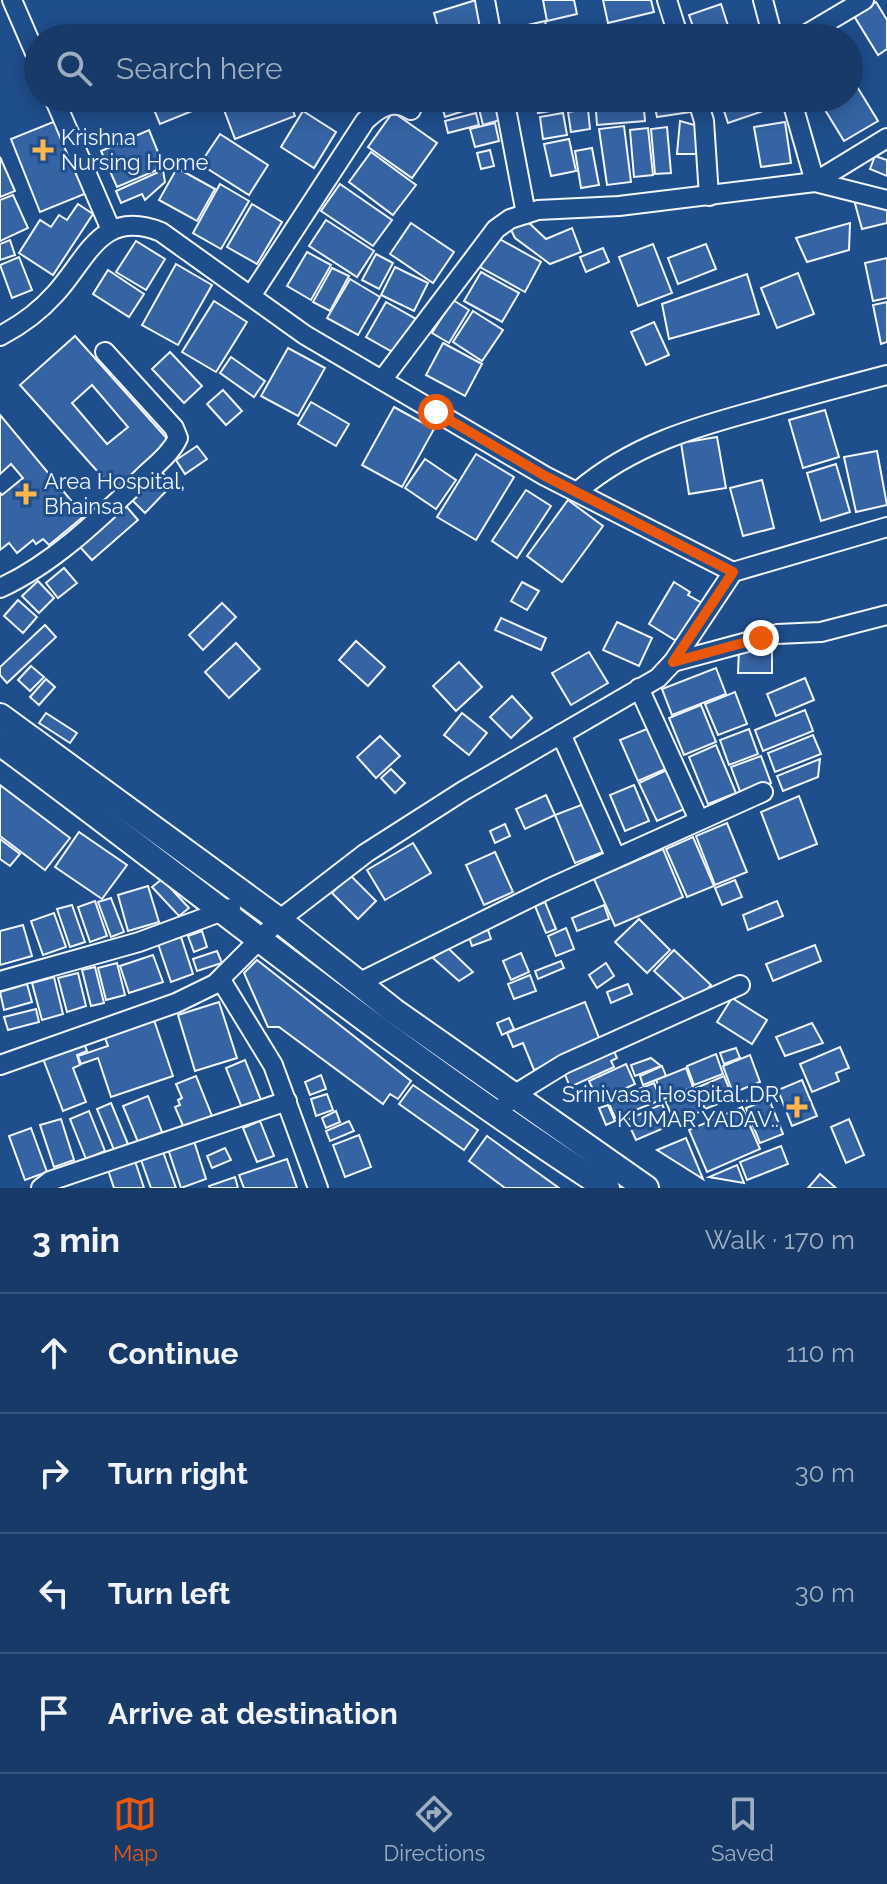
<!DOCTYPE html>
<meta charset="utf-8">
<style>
body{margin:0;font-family:Raleway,sans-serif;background:#244571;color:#f1f3f6}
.stop{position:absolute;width:24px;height:24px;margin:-18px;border:6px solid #ea580c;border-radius:50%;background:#fff}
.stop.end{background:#ea580c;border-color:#fff;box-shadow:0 2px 8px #0008}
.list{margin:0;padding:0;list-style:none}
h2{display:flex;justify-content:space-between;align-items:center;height:104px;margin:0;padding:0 32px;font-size:34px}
h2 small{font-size:26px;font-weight:400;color:#9eadc0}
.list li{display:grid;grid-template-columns:52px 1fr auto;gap:24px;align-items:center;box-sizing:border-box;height:120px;padding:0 32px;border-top:2px solid #36547d}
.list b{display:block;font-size:30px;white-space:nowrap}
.list em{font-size:26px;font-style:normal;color:#9eadc0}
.icon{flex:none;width:44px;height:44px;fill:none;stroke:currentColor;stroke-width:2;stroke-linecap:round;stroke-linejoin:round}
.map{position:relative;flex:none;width:887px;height:1188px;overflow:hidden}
.search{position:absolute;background:#173a69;box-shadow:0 4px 20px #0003;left:24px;right:24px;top:24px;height:88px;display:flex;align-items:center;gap:20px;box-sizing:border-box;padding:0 28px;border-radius:44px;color:#9eadc0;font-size:30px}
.sheet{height:584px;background:#173a69}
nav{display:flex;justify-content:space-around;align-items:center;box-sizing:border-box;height:112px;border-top:2px solid #36547d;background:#173a69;font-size:22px;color:#9eadc0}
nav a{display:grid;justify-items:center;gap:4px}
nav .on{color:#ea580c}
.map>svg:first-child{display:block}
.building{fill:#3563a3;stroke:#f2f6ff;stroke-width:2;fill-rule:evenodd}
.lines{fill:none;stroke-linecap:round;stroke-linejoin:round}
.minor-casing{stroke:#f2f6ff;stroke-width:22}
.tertiary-casing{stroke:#f2f6ff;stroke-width:28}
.minor{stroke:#1f4e8c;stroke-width:18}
.tertiary{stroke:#1f4e8c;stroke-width:24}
.route{stroke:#ea580c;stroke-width:10}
.poi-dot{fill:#ffb74d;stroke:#1f4e8c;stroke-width:3}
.labels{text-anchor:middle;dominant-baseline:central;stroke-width:6;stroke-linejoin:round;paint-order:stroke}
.poi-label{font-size:22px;fill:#f2f6ff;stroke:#1f4e8c;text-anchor:start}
</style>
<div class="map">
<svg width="887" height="1188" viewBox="0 0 887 1188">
<rect width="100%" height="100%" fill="#1f4e8c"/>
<g class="building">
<polygon points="476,0 484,27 441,38 434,13"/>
<polygon points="543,0 574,0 577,14 547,21"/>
<polygon points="603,0 651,0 654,12 608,23"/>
<polygon points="876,2 887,20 887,49 878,55 854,16"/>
<polygon points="721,4 732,38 697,38 689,15"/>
<polygon points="545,21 549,38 518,38 515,28"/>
<polygon points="856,85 878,121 844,141 822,105 834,98 849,98 849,89"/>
<polygon points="149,98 209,98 212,103 160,124"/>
<polygon points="232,98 288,98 295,116 235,139 221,102"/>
<polygon points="444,98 473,98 476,107 445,117 440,99"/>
<polygon points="554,98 590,98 591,104 538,113 536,101"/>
<polygon points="595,98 643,98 645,121 597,125"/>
<polygon points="689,98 691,112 657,117 654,103"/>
<polygon points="744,98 786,98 787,103 728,123 722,105"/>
<polygon points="496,104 500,120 483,125 479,109"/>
<polygon points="588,109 590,129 571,132 568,112"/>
<polygon points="303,111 336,132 314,168 281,147"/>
<polygon points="393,112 437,143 412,178 368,147"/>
<polygon points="476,113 479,125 448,133 445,121"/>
<polygon points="563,113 567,135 543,139 540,117"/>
<polygon points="58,120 87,193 40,212 11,139"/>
<polygon points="680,121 698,126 700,154 677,154"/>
<polygon points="785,122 791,163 761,167 754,127"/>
<polygon points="495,123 499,141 475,147 470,129"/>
<polygon points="624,126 631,182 607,185 599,129"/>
<polygon points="667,127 671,173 655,174 651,129"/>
<polygon points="648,128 653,175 634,177 630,130"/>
<polygon points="149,130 164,167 117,187 101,151"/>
<polygon points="220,134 268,165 249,195 200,164"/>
<polygon points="569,139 576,171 551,176 544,144"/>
<polygon points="592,148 599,185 581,188 575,151"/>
<polygon points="490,150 494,166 481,169 477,153"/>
<polygon points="371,152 416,185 393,215 349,182"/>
<polygon points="875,156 887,160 887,176 870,169"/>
<polygon points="0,157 15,191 0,197"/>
<polygon points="177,168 215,189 197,221 159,200"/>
<polygon points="163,170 165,182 145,200 142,194 121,203 116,191"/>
<polygon points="220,184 249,201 221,249 193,233"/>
<polygon points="340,184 392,220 373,246 321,211"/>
<polygon points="13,195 28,228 0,241 0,200"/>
<polygon points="854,200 887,208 887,223 862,229"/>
<polygon points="78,204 93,214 53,275 19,253 40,220 51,227 59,215 67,220"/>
<polygon points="252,204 282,222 257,264 227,247"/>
<polygon points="326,220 374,251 357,277 309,246"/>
<polygon points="528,222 546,239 572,228 581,252 550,264 515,238 510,228"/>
<polygon points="411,223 454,252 433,283 390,254"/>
<polygon points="850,223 849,250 807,262 796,238"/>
<polygon points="496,237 541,262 525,292 480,267"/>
<polygon points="10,240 15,255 0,260 0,244"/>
<polygon points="136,241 165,259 146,290 116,272"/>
<polygon points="653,244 672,293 638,306 619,257"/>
<polygon points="706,244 716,269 678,284 668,258"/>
<polygon points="603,248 609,262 586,272 580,257"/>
<polygon points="307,252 331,265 311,300 287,286"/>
<polygon points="376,254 393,263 379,289 362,280"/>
<polygon points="19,257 32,290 12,298 0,265"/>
<polygon points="887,258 887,298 873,301 865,263"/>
<polygon points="176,264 212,285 178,345 142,325"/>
<polygon points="395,267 428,283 414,311 381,295"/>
<polygon points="332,268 349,276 330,311 313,302"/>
<polygon points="108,270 144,294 129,317 93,294"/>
<polygon points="481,272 519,293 502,322 464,301"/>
<polygon points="798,273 814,314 777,328 761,288"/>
<polygon points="747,274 759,314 669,339 662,304"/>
<polygon points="350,279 380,297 358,335 327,318"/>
<polygon points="453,300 469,310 449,343 432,333"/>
<polygon points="214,301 247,322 216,372 182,352"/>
<polygon points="386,302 416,319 396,354 366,337"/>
<polygon points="887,302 887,342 881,344 873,305"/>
<polygon points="473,311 503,330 482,361 453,342"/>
<polygon points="654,322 669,355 646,365 631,332"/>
<path d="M75,336L171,443L116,492L20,385ZM92,385L128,427L107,444L72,403Z"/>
<polygon points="443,343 482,364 465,396 426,375"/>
<polygon points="288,348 325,368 298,416 261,396"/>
<polygon points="170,352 202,386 184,403 152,369"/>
<polygon points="231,357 265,381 254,397 220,373"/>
<polygon points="223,390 242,411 226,425 207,404"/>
<polygon points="311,402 349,424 336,446 298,424"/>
<polygon points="394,407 434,429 402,487 362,465"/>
<polygon points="825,410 839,457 803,468 789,420"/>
<polygon points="0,415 84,516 49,545 43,539 36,544 33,540 17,553 9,543 0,550 0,493 2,495 23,478 11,464 0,474"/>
<polygon points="717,437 726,488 689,494 681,443"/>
<polygon points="197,446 207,459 185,474 176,460"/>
<polygon points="877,451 887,505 856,512 844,457"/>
<polygon points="476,454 514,477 476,540 437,517"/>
<polygon points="425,459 456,480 436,509 405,488"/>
<polygon points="836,464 850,512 821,521 807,473"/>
<polygon points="159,469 173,484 145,513 130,498"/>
<polygon points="762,480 774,528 743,536 730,488"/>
<polygon points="526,490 551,506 517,558 492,541"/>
<polygon points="568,500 603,526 562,582 527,556"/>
<polygon points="126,506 138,520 92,560 80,547"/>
<polygon points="64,568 77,583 58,598 46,583"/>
<polygon points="38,581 54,598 39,613 22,596"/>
<polygon points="522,582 539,591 527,610 511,601"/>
<polygon points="674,582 690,592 688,595 702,603 678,642 649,624"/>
<polygon points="18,600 37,617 23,633 4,616"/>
<polygon points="222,603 236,617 203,650 189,635"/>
<polygon points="501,618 546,638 541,650 495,630"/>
<polygon points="617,622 652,638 639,666 603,650"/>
<polygon points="45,625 56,637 7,683 0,675 0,667"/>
<polygon points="772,639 772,673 738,673 739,650"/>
<polygon points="356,641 385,667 368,686 339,660"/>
<polygon points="236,643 260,669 229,698 205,672"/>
<polygon points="589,652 608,683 571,705 552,673"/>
<polygon points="459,662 482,687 456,711 433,686"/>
<polygon points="31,666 44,677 30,691 18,680"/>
<polygon points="716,668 726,694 672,715 662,689"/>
<polygon points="805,678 814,700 776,716 767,694"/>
<polygon points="46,679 55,687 39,705 30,697"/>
<polygon points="735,692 747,724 718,735 705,704"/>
<polygon points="512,696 532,718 511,738 490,717"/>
<polygon points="701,705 716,742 684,755 669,718"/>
<polygon points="805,710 813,731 763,751 755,730"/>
<polygon points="46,713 77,733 70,743 39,723"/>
<polygon points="462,713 487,733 469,755 444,735"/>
<polygon points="654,726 670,767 638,781 620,740"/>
<polygon points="749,729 758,754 729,765 720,740"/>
<polygon points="813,735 821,754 775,772 768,753"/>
<polygon points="380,736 400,756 376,778 357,757"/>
<polygon points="716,745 736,793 708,804 689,757"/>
<polygon points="761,756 771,783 741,794 731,767"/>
<polygon points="820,759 818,777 783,791 777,776"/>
<polygon points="673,767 691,806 657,821 639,783"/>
<polygon points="391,769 405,783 395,793 381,778"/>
<polygon points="0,785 70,838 45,870 0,836"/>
<polygon points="634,785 649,821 625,831 610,795"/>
<polygon points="546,795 555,815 525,829 516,809"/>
<polygon points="799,796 817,844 779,859 761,812"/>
<polygon points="589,802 608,850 575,863 555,815"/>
<polygon points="727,823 747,872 715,885 696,836"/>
<polygon points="505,824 510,836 495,843 490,831"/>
<polygon points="79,832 127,865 102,899 55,867"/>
<polygon points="693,837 714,886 687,897 666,849"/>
<polygon points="0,839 20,854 10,866 0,859"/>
<polygon points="413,843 431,873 385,900 367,870"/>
<polygon points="663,849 683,897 615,926 594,879"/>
<polygon points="495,852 513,892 484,905 466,865"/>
<polygon points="350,875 376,901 358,919 332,893"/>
<polygon points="162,879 189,908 179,916 152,887"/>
<polygon points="735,880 742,897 722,905 715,888"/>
<polygon points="148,886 159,922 128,931 118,895"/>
<polygon points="111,898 124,932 111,937 98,902"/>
<polygon points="95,901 107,936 90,942 78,907"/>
<polygon points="777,901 783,916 748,930 743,915"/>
<polygon points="545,902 556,929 546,933 535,906"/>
<polygon points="72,905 85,942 70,947 57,909"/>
<polygon points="604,905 609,919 577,931 572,918"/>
<polygon points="54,913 66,947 43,955 31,921"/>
<polygon points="639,919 670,950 647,973 615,942"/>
<polygon points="23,925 32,956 0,965 0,931"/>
<polygon points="566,928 574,949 556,956 548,936"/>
<polygon points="488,930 491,939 472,946 469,937"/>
<polygon points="202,931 207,947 194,952 188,936"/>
<polygon points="181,937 193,974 171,982 158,944"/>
<polygon points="815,945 821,961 773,981 766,964"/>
<polygon points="448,948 473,972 459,981 433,958"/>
<polygon points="674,950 711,985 691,1005 654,971"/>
<polygon points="217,951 222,963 197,971 193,959"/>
<polygon points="521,953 529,972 511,980 503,961"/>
<polygon points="153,955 163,982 129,993 120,966"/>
<polygon points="257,960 411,1081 398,1099 390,1094 383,1104 279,1027 268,1027 244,973"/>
<polygon points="561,961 564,968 538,979 535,971"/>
<polygon points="117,963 125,995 106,1000 98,968"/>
<polygon points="606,963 614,976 597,988 589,975"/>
<polygon points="95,967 104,1003 91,1006 82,970"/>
<polygon points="78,973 86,1006 67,1012 58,978"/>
<polygon points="530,975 536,991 514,999 508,984"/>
<polygon points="54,977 63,1014 42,1020 32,983"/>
<polygon points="27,984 32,1002 4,1010 0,992"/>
<polygon points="628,984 632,994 611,1003 607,992"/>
<polygon points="732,998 767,1020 752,1044 717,1022"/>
<polygon points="219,1002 237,1058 195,1071 178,1015"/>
<polygon points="585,1002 601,1043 534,1070 523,1043 513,1047 507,1033"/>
<polygon points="36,1009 39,1022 8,1030 4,1017"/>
<polygon points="509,1018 514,1029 502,1035 497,1023"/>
<polygon points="154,1020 173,1076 111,1097 98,1058 81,1064 78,1056 108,1046 105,1038"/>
<polygon points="812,1023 823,1043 785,1056 776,1037"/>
<polygon points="83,1040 87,1051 77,1055 80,1065 73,1068 86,1102 63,1111 42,1056"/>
<polygon points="611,1045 617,1058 611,1061 614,1067 570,1087 562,1067"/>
<polygon points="840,1047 849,1068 836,1073 839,1081 812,1092 800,1064"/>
<polygon points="736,1048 740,1058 724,1064 720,1053"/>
<polygon points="716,1054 723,1074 694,1085 687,1066"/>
<polygon points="750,1055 760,1082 733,1093 723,1066"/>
<polygon points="651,1058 661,1066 635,1076 631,1065"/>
<polygon points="245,1060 261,1100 242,1108 226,1068"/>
<polygon points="626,1064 635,1084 598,1101 589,1081"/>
<polygon points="662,1066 666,1076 643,1085 640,1076"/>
<polygon points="686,1068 693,1087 664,1099 656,1080"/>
<polygon points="321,1075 326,1089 310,1095 305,1082"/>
<polygon points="196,1076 212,1116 184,1128 175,1107 180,1105 178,1100 182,1098 176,1084"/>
<polygon points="724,1076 733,1098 705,1109 696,1088"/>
<polygon points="802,1080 817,1116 792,1126 778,1090"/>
<polygon points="654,1083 661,1100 615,1118 608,1101"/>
<polygon points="413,1085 478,1130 464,1150 399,1104"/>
<polygon points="694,1090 702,1111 674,1122 666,1102"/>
<polygon points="327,1094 333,1110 316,1116 311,1099"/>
<polygon points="148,1096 162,1132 138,1142 123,1106"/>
<polygon points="769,1099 783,1134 760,1143 746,1108"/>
<polygon points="111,1103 128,1144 114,1150 97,1109"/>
<polygon points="662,1104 671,1125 636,1140 627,1120"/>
<polygon points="608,1105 615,1121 606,1125 599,1108"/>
<polygon points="742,1107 760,1149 707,1172 689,1130"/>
<polygon points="89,1111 105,1151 86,1159 70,1119"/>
<polygon points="336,1111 340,1122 326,1128 322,1118"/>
<polygon points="61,1119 74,1160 54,1167 40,1125"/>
<polygon points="849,1119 864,1155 846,1163 831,1127"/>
<polygon points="260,1121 274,1156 257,1162 243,1128"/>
<polygon points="349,1121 354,1131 330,1141 326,1131"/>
<polygon points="31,1128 47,1172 25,1180 9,1136"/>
<polygon points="359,1135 371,1167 345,1177 333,1145"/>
<polygon points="487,1136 559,1188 505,1188 469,1161"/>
<polygon points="686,1138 703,1179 657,1150"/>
<polygon points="194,1141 206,1179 181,1188 168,1149"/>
<polygon points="781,1146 788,1164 747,1180 740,1162"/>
<polygon points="225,1148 231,1160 212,1168 207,1156"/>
<polygon points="162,1149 176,1188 151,1188 140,1157"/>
<polygon points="287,1159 297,1188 244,1188 239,1175"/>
<polygon points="135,1161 144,1188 114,1188 108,1170"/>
<polygon points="737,1165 744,1183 709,1177"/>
<polygon points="820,1174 836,1188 808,1188"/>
<polygon points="235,1177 238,1188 210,1188 209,1186"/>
</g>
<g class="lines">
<g class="minor-casing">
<g id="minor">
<polyline points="12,0 38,60"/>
<polyline points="485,0 492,38"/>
<polyline points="667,0 679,38"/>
<polyline points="763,0 773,38"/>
<polyline points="800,38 864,0"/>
<polyline points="54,98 111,230"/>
<polyline points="504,98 526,214"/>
<polyline points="697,98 704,121 709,196"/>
<polyline points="791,98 815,182"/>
<polyline points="815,182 887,138"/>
<path d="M251,296L365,121C378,108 393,98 411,110"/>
<path d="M0,336C21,325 39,312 55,294C88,258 101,208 161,232L305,335L545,476L733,572"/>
<polyline points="382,380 496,229 510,219 538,210 619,206 815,182 887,200"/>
<path d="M578,491C632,445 695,427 762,409C804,397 845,386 887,375"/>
<path d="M0,588C53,564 99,519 141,479C154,466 170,455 178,438L174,428L105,352"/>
<polyline points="673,662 777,634 821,632 887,615"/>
<polyline points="639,688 699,820"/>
<polyline points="561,734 616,858"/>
<polyline points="221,980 273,1065 318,1188"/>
<polyline points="0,981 139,942 231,908"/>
<polyline points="358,983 548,889 763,792"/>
<polyline points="0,1065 176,1003 215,984 279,920 366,853 463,791 658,678 673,662 733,572 887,527"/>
<polyline points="506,1104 512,1096 564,1064 740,985"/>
<polyline points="41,1188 50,1181 287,1101"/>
</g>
</g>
<g class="tertiary-casing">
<g id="tertiary">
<polyline points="0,716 279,920 394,1011 646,1188"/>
<path d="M0,743C202,892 396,1052 607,1188"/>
</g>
</g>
<use href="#minor" class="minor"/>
<use href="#tertiary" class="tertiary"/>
</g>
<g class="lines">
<polyline class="route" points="436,412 545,476 733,572 673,662 761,638"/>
</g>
<g class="poi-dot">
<path d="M39 138h8v8h8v8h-8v8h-8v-8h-8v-8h8z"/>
<path d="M22 482h8v8h8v8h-8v8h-8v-8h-8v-8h8z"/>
<path d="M793 1095h8v8h8v8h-8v8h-8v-8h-8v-8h8z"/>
</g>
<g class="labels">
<g class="poi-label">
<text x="61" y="137">Krishna<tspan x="61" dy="25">Nursing Home</tspan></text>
<text x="44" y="481">Area Hospital,<tspan x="44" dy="25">Bhainsa</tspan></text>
<text x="779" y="1094" text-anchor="end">Srinivasa Hospital..DR<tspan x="779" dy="25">KUMAR YADAV..</tspan></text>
</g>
</g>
</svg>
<div class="stop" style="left:436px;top:412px"></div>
<div class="stop end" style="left:761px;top:638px"></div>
<div class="search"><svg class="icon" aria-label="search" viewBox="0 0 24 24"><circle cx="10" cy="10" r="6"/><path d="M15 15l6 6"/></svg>Search here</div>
</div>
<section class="sheet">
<h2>3 min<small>Walk · 170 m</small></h2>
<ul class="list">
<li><svg class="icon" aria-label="ahead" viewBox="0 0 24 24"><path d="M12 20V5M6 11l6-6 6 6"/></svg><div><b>Continue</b></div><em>110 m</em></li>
<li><svg class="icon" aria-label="right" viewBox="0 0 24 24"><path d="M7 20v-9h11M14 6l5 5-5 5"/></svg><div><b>Turn right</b></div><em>30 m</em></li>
<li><svg class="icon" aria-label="left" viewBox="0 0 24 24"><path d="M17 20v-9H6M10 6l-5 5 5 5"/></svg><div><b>Turn left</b></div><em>30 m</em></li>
<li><svg class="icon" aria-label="arrive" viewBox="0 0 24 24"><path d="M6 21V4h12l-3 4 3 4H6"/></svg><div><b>Arrive at destination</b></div></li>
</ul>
</section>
<nav>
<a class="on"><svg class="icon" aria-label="map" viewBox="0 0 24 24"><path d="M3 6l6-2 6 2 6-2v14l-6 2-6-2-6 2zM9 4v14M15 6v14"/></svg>Map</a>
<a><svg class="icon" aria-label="directions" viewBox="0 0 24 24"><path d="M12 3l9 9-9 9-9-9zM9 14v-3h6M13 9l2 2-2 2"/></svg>Directions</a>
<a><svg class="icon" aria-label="saved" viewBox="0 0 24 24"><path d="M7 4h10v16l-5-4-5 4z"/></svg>Saved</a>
</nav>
